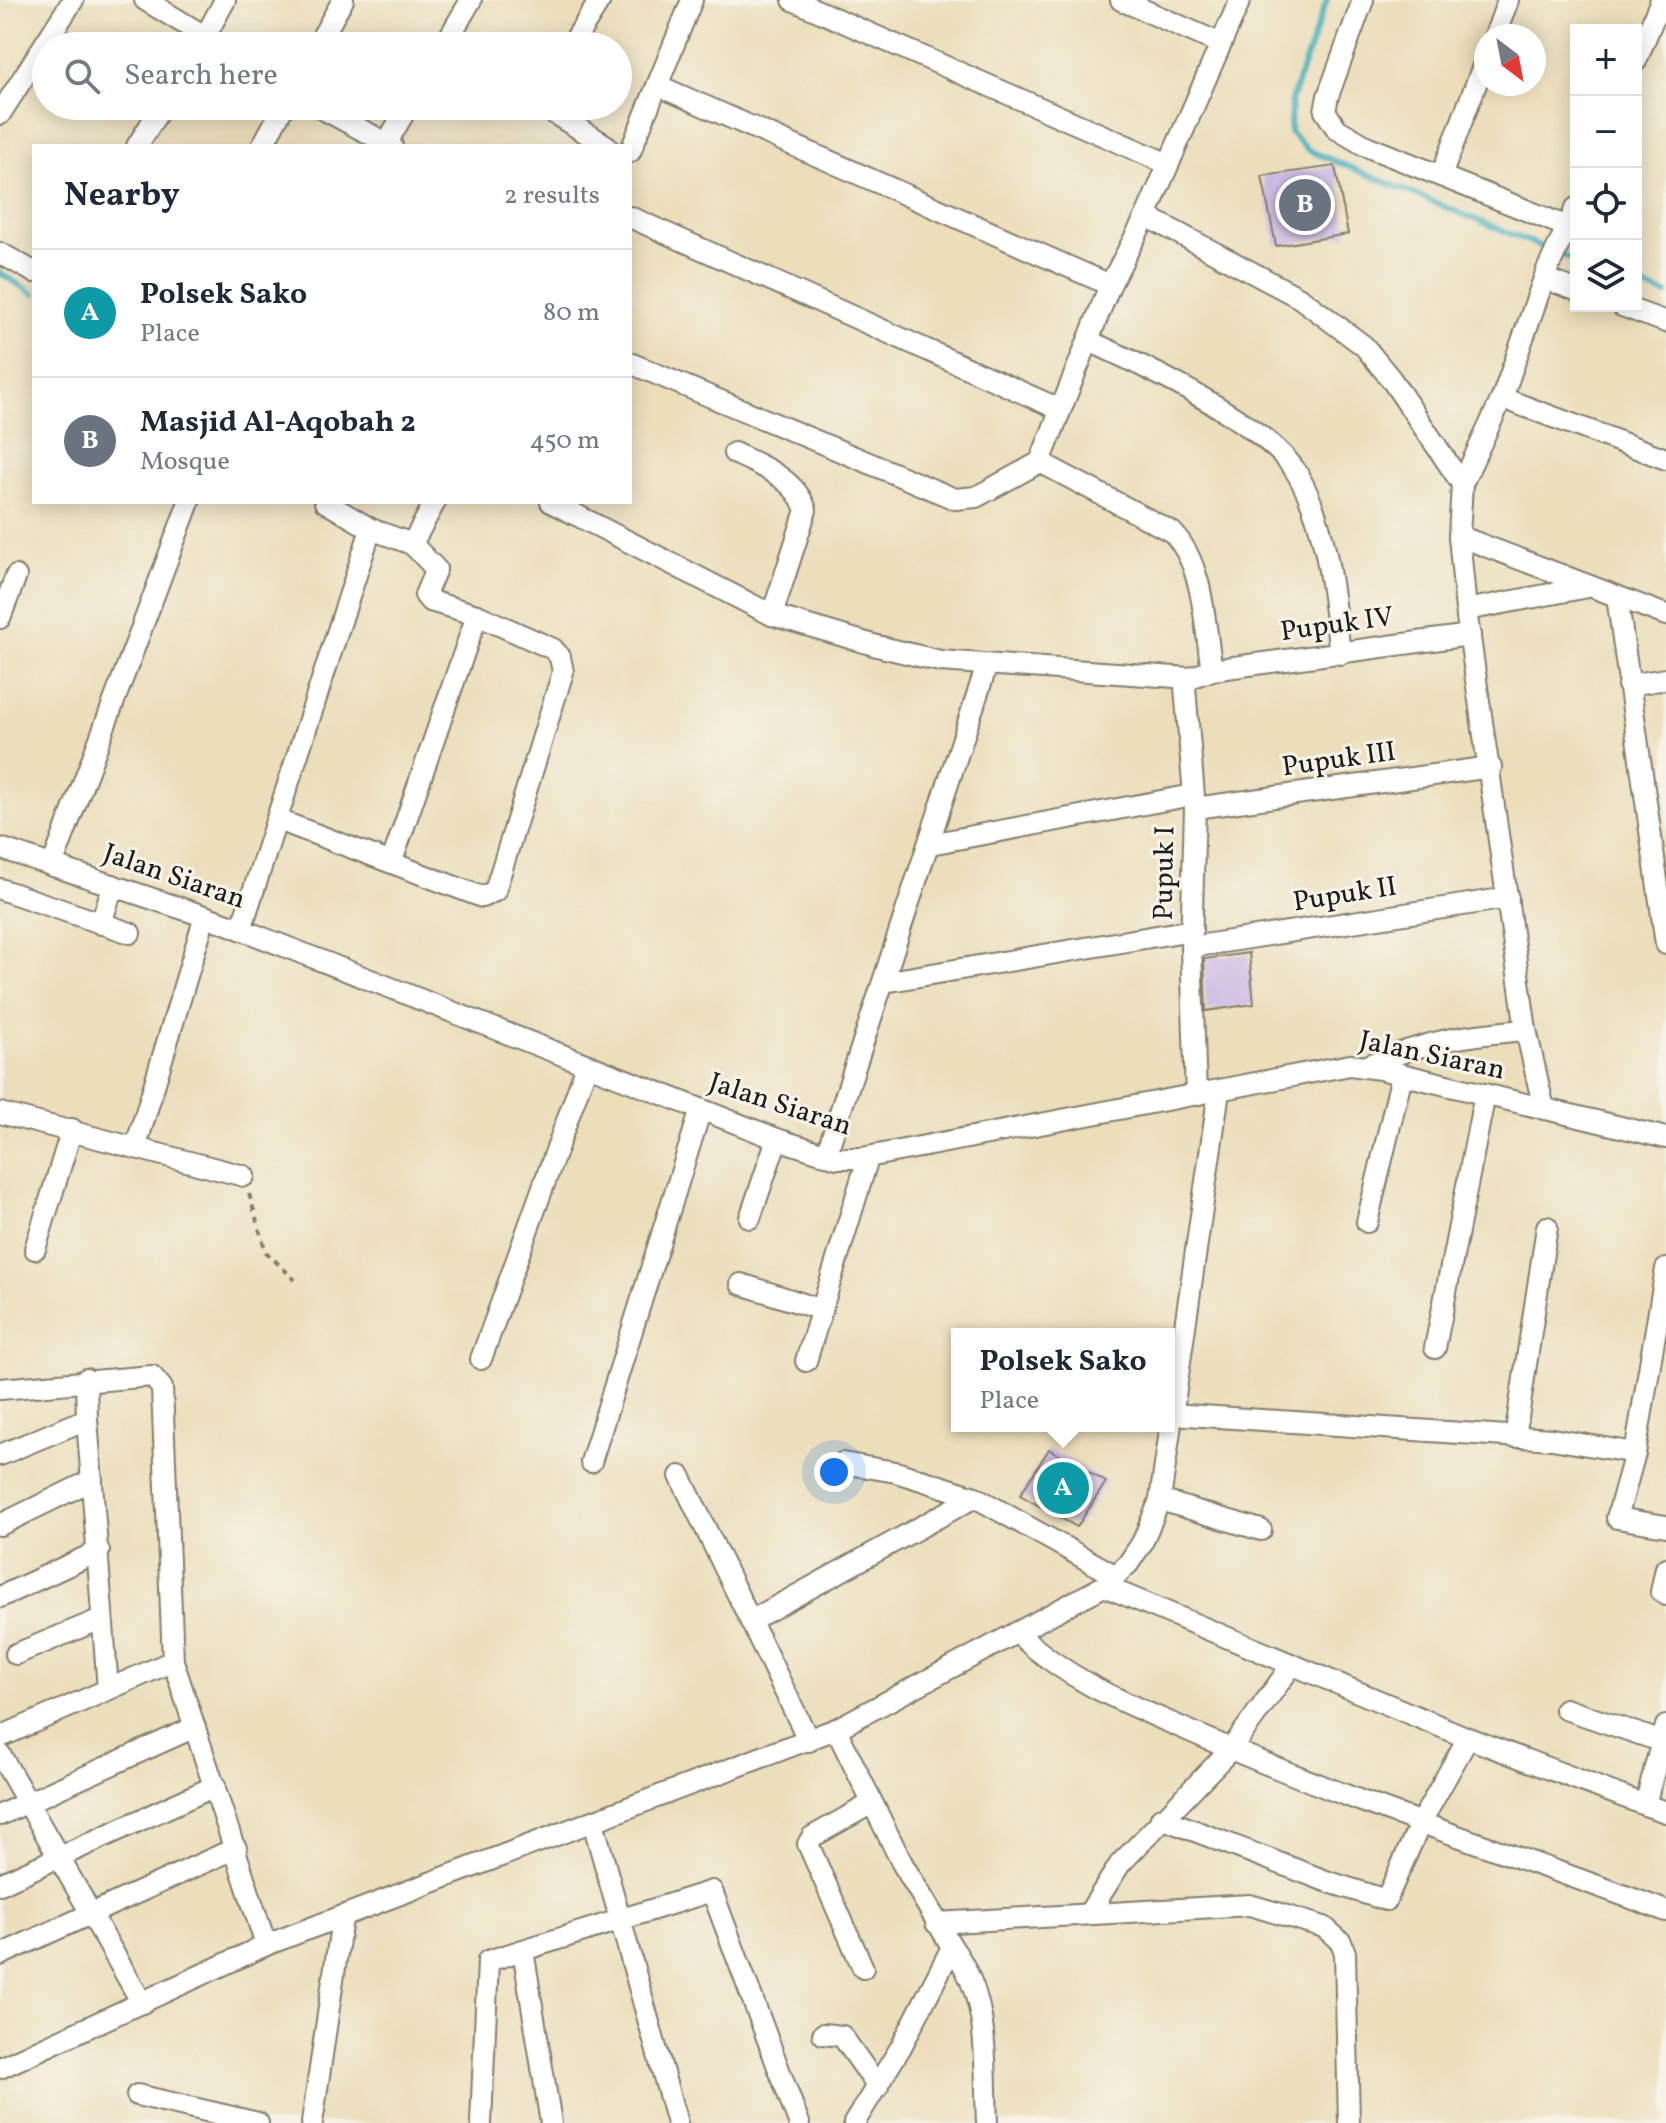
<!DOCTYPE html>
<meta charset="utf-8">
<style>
body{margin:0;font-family:Vollkorn,serif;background:#f2f2f3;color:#1f2937}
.controls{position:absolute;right:24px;top:24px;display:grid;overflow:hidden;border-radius:0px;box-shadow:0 4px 20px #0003}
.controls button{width:72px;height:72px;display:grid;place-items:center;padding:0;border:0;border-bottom:2px solid #e0e1e3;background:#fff;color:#1f2937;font:40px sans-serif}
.compass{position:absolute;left:1474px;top:24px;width:72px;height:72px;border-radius:50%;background:#fff;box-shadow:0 4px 20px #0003;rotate:148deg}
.you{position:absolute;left:834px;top:1472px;width:28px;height:28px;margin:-20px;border:6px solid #fff;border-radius:50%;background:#1a73e8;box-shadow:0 0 0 12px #1a73e833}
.badge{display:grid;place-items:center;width:52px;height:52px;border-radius:50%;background:#1f6fb2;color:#fff;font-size:26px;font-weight:700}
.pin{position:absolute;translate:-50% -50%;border:4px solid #fff;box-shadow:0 2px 8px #0006}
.popup{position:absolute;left:951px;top:1328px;width:224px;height:104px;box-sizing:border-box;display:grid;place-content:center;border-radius:0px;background:#fff;filter:drop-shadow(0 2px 6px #0005);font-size:26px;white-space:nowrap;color:#747a83}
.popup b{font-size:30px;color:#1f2937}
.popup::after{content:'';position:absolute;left:50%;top:100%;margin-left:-16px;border:16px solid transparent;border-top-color:#fff}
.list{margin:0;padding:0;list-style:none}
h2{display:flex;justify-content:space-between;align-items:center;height:104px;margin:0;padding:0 32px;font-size:34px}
h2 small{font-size:26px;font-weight:400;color:#747a83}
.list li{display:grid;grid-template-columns:52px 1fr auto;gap:24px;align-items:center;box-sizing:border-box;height:128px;padding:0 32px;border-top:2px solid #e0e1e3}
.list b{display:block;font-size:30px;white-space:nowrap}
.list p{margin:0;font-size:26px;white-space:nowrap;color:#747a83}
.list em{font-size:26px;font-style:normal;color:#747a83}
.icon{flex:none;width:44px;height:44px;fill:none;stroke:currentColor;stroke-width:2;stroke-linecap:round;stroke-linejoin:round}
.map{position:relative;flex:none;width:1666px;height:2123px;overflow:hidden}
.search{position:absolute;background:#fff;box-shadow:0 4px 20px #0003;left:32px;top:32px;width:600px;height:88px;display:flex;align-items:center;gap:20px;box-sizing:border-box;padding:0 28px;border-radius:44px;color:#747a83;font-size:30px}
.panel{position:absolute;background:#fff;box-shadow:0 4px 20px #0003;left:32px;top:144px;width:600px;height:360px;border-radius:0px}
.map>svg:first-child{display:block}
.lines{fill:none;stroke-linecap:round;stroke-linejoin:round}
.stream{stroke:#3cabb9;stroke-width:6}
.building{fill:#cdbae4}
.minor-casing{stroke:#847d6c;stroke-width:24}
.path{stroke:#847d6c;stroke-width:4;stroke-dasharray:6 6;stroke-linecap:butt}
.minor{stroke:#fff;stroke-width:20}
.labels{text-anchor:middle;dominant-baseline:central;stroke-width:6;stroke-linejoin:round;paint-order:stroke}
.street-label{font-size:28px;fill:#1c1c1c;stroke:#f7f3e8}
</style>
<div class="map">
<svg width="1666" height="2123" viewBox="0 0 1666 2123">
<rect width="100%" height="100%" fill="#f7f3e8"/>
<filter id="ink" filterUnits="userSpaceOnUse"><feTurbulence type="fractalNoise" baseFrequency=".0125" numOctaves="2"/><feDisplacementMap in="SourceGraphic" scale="16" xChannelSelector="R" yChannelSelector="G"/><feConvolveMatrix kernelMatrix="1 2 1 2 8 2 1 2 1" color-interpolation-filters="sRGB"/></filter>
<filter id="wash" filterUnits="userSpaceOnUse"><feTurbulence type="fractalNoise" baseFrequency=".006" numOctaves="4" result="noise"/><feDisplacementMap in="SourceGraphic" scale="32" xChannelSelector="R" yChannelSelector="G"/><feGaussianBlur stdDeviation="1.8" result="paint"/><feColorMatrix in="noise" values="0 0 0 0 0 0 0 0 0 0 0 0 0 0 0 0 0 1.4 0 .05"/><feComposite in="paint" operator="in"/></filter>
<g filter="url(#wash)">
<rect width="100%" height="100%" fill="#ecdebb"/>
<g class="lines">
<g class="stream">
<polyline points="1327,0 1291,101 1290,132 1308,150 1576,261"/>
<polyline points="0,273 34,294"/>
<polyline points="1636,285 1666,294"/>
</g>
</g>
<g id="blocks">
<g class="building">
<polygon points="1335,166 1348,234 1276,246 1262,176"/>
<polygon points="1249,953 1254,1004 1206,1011 1204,959"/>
<polygon points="1049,1449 1106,1482 1077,1527 1020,1495"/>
</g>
</g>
</g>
<g filter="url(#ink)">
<use href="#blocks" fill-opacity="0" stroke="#847d6c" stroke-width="2"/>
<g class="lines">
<g class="minor-casing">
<g id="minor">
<polyline points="145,0 221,46"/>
<polyline points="793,0 1166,163"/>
<polyline points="1121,0 1221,44"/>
<polyline points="1363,0 1328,96 1325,111 1337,129 1366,146 1568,227"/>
<polyline points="1495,36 1508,0"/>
<polyline points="200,46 225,0"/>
<polyline points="317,46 343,0"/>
<polyline points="444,46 471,0"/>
<polyline points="571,46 600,0"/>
<polyline points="1636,61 1661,0"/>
<polyline points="659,86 1110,285"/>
<polyline points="317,106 392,146"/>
<polyline points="542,106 607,146"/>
<polyline points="0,114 73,0"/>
<polyline points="137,146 162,106"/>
<polyline points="262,146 284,106"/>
<polyline points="385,146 408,106"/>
<polyline points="630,152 692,0"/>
<polyline points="1441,176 1486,58"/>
<polyline points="1146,216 1300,298 1364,346 1391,379 1462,484 1459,536 1466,610 1526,1030 1544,1109"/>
<polyline points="630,217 1059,409"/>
<polyline points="0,253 34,272"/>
<polyline points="1545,279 1576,290"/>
<polyline points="1622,306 1666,322"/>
<path d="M1089,341C1142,365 1270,425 1298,475C1328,527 1333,596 1340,654"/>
<polyline points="630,363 955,499 976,497 1040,462 1110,285 1146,216 1240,0"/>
<polyline points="1502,398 1666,459"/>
<path d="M734,453C762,466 796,479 806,510L772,615"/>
<path d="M1040,462L1172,532C1205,566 1204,625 1212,670"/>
<polyline points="1462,484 1502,398 1547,270 1576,208"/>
<polyline points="325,502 371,529 412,544 435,502"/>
<polyline points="551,502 772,615 877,646 940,661 1190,678"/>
<polyline points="1459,536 1666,615"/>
<polyline points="1617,596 1666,944"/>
<polyline points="1466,610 1588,587"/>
<polyline points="0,618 16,576"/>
<polyline points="1628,685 1666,679"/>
<polyline points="1195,808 1491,767"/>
<polyline points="278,820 482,897 495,891 563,672 560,657 553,649 477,615 430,601 425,595 436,569 412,544"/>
<polyline points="930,844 1193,795"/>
<polyline points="0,848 225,923 777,1139 837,1158 862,1158 1350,1065 1380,1069 1666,1138"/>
<polyline points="392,861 477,615"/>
<polyline points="52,866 189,502"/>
<polyline points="0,889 130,933"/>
<polyline points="101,924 113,885"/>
<polyline points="241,929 371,529"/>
<polyline points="1191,947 1508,898"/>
<polyline points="884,982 1192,930"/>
<path d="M1367,1066C1425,1041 1463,1035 1526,1030"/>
<polyline points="1196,1095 1191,947 1195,808 1185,687 1190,678 1212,670 1470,635"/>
<polyline points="0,1113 244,1176"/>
<polyline points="136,1146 205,916"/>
<polyline points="826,1155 987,665"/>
<polyline points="750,1218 777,1139"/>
<polyline points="1367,1222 1402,1075"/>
<polyline points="35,1249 72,1129"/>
<polyline points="741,1284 822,1310"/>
<polyline points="1435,1348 1485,1094"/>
<polyline points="481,1359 587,1065"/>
<polyline points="806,1361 868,1158"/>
<polyline points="86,1379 87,1419"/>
<polyline points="0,1389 152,1376 162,1388 173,1661 266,1945"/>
<polyline points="1172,1414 1552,1439 1635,1453 1666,1269"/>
<polyline points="1515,1437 1547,1227"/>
<polyline points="1635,1453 1617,1518 1666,1526"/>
<polyline points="0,1455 87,1419 108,1689"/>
<polyline points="591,1462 701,1109"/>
<polyline points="842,1463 896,1472 975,1497"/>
<polyline points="680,1476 809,1741"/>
<polyline points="1160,1500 1261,1530"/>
<polyline points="0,1525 92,1480"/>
<polyline points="1666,1568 1661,1592 1666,1595"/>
<polyline points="1104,1586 1468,1738 1645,1805 1666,1726"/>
<polyline points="0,1597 99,1551"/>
<polyline points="752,1620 975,1497 1116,1576"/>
<path d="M1017,1633C1075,1686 1131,1705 1201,1736C1352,1803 1511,1853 1666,1911"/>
<polyline points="16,1654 101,1619"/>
<polyline points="1565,1709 1666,1743"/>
<polyline points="836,1729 902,1863 952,1947 901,2047 854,2123"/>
<polyline points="0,1737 173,1661"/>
<polyline points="0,1754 142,2003"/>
<polyline points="1645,1805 1666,1812"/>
<polyline points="0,1815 195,1727"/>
<polyline points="1161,1818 1326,1881 1386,1900 1421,1822 1468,1738"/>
<polyline points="593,1822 677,2123"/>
<polyline points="0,1884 215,1786"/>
<polyline points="1089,1913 1120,1864 1231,1749 1292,1665"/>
<polyline points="936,1923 1250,1905 1324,1927 1341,1942 1345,1953 1349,2123"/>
<path d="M952,1947C991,2000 984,2060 987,2123"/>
<polyline points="523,1950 551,2123"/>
<polyline points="0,1955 236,1848"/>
<polyline points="863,1968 808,1844 812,1837 872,1803"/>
<polyline points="823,2034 842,2036 878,2087"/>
<polyline points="0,2068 266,1945 836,1729 1104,1586 1128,1564 1142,1543 1160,1500 1219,1091"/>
<polyline points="137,2095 258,2123"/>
<polyline points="312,2123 342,1919"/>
<polyline points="481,2123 488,1961 712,1891 799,2123"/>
</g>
</g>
<polyline class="path" points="249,1194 266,1252 295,1280"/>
<use href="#minor" class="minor"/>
</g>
</g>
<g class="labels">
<g class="street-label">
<text transform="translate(1337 625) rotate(-8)">Pupuk IV</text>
<text transform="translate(1339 760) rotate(-8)">Pupuk III</text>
<text transform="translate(1165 873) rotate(-89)">Pupuk I</text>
<text transform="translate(174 877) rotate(19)">Jalan Siaran</text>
<text transform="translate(1345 895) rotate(-9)">Pupuk II</text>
<text transform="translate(1432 1056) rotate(12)">Jalan Siaran</text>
<text transform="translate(780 1105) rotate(18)">Jalan Siaran</text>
</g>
</g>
</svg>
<div class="controls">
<button>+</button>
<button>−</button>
<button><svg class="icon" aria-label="locate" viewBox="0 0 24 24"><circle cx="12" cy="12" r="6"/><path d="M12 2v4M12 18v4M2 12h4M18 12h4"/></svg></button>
<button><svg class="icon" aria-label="layers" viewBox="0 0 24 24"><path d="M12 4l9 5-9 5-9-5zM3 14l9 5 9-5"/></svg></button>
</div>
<svg class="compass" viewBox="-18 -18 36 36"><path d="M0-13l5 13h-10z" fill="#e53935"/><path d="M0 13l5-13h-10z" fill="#747a83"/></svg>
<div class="you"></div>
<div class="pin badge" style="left:1063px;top:1488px;background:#0f9aa8">A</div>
<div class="popup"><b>Polsek Sako</b>Place</div>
<div class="pin badge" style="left:1305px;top:205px;background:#6b7280">B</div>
<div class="search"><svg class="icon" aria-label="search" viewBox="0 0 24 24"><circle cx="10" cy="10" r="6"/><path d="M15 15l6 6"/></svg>Search here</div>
<section class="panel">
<h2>Nearby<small>2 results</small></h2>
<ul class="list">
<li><span class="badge" style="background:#0f9aa8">A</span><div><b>Polsek Sako</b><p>Place</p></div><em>80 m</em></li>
<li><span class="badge" style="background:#6b7280">B</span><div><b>Masjid Al-Aqobah 2</b><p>Mosque</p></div><em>450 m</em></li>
</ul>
</section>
</div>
